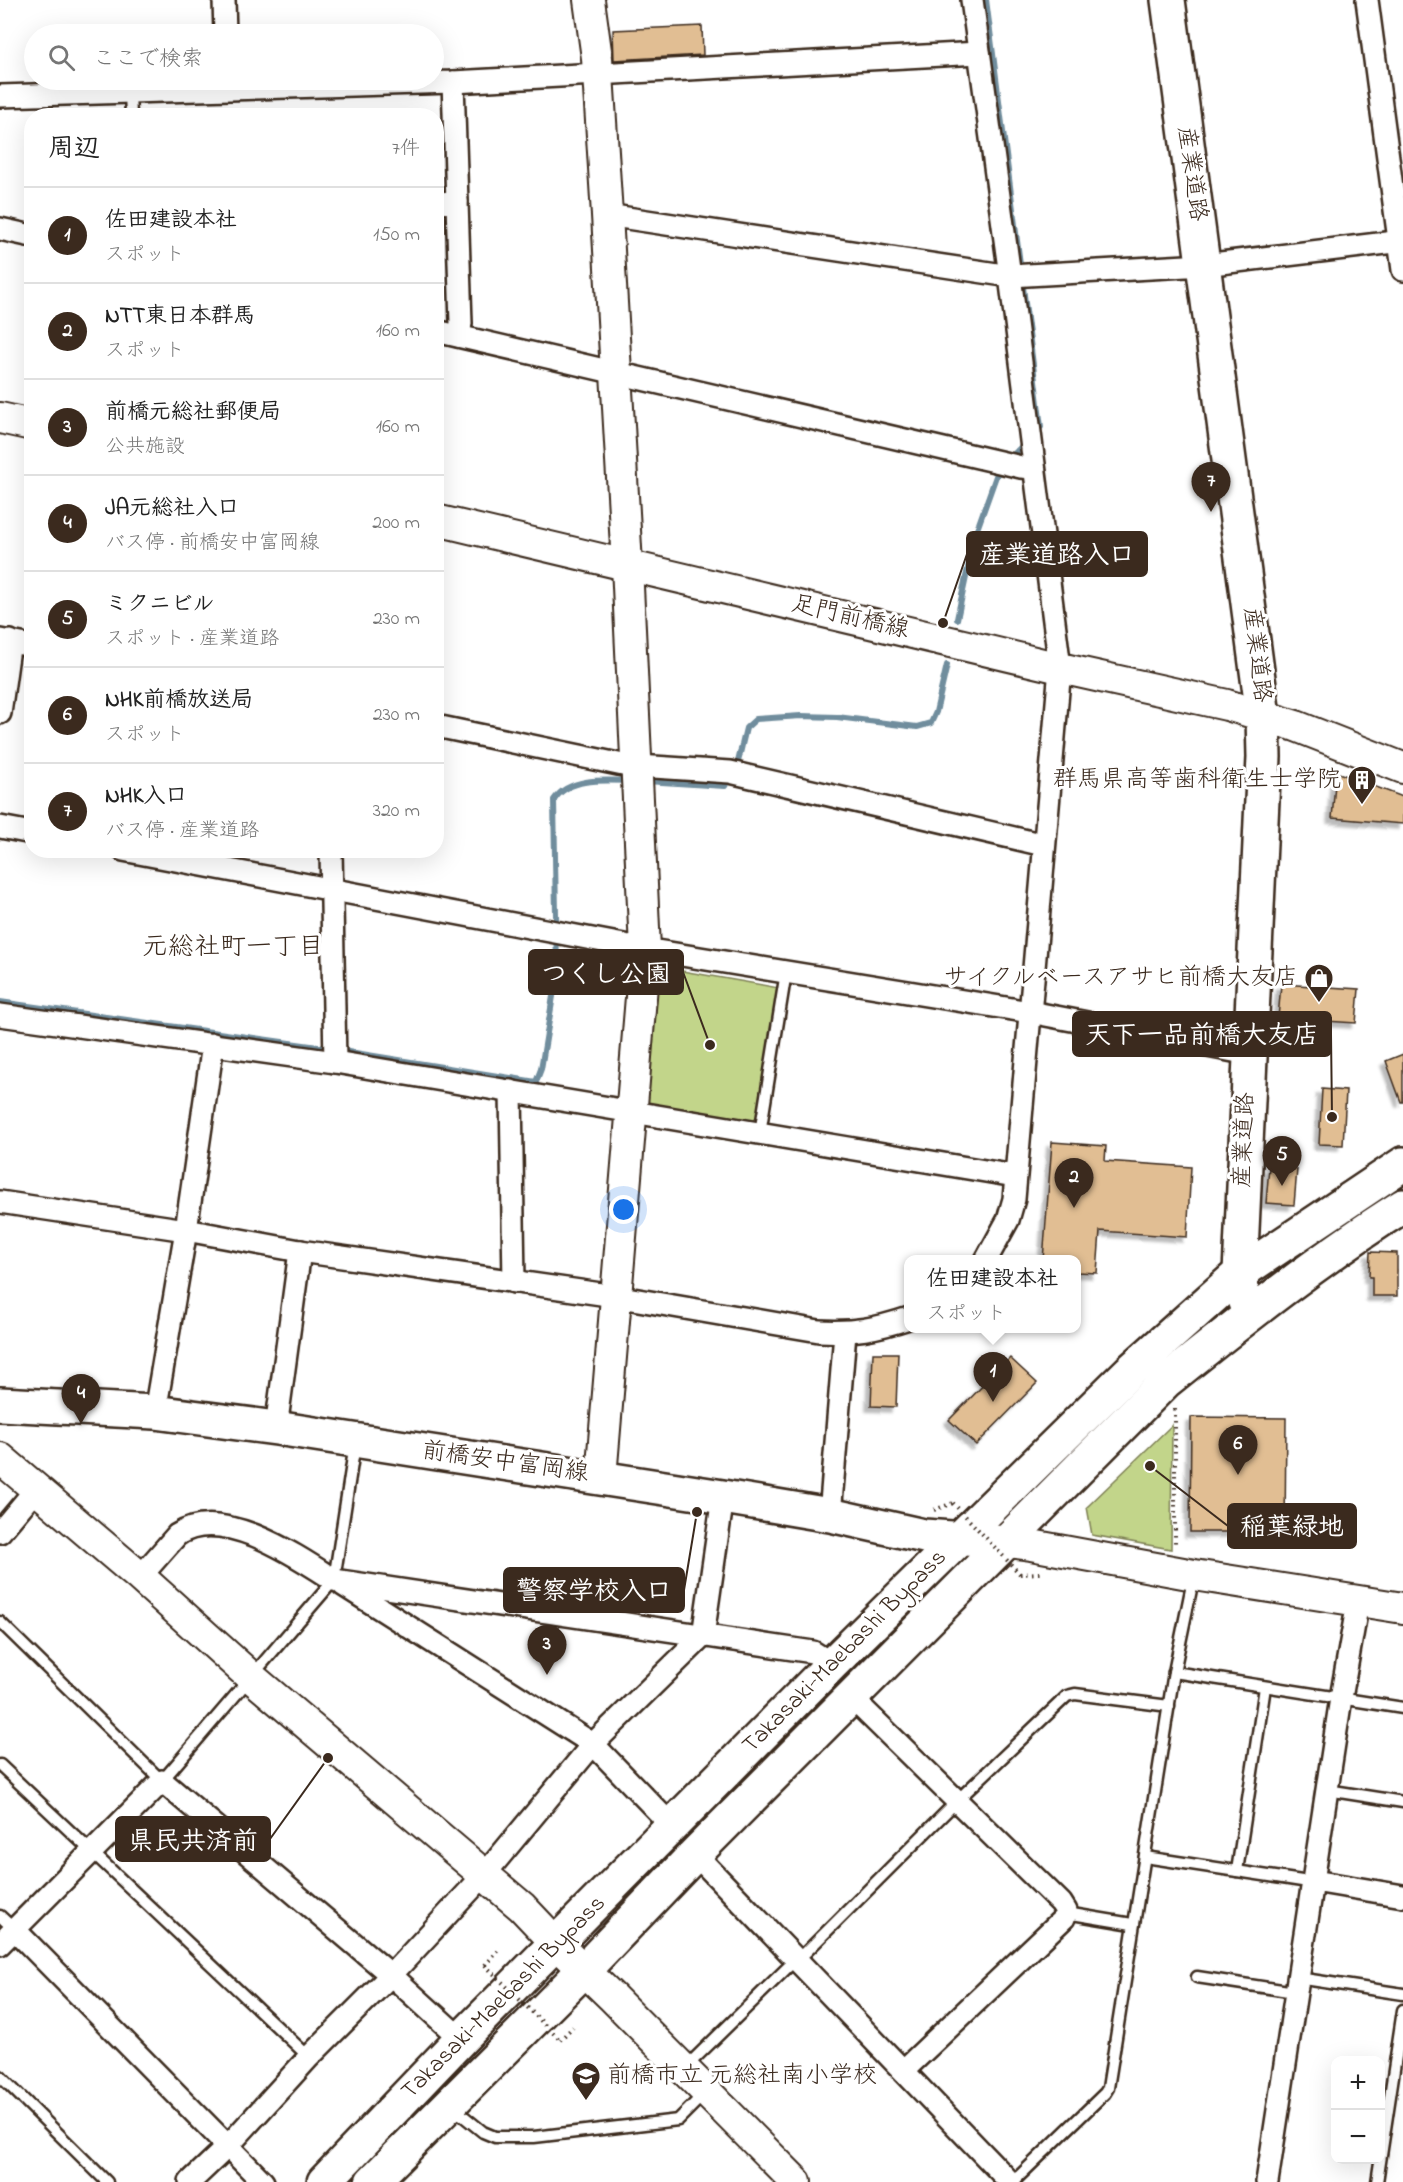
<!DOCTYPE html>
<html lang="ja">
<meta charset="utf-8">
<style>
body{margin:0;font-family:"Indie Flower","Klee One",sans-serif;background:#f6f6f6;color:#222}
.controls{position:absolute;right:18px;bottom:18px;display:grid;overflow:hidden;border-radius:12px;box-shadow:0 6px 24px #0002}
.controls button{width:54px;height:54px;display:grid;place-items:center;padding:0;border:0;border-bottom:2px solid #e0e0e0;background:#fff;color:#222;font:30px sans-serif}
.you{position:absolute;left:624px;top:1210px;width:21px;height:21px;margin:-15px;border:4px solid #fff;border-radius:50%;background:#1a73e8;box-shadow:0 0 0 9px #1a73e833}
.badge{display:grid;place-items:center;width:39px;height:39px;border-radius:50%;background:#3b2a1e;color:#fff;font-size:20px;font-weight:700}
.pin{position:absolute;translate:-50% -50px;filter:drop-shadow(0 2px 3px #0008)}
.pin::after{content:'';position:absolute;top:32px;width:21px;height:18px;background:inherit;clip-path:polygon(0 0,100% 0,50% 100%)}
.popup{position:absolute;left:904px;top:1255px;width:177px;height:78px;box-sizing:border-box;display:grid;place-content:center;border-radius:12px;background:#fff;filter:drop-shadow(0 2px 4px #0005);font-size:20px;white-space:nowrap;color:#767676}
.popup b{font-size:22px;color:#222}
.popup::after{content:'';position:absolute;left:50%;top:100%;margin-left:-12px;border:12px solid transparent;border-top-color:#fff}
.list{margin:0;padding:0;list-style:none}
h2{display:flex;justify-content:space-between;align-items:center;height:78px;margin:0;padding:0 24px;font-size:26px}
h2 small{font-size:20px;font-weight:400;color:#767676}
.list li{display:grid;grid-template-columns:39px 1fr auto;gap:18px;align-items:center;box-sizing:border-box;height:96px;padding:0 24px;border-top:2px solid #e0e0e0}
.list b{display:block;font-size:22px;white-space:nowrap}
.list p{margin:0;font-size:20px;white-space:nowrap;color:#767676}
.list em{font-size:20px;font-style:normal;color:#767676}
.icon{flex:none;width:33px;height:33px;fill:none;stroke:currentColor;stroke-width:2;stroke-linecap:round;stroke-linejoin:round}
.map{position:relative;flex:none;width:1403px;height:2182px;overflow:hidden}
.search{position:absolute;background:#fff;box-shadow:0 6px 24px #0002;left:24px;top:24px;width:420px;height:66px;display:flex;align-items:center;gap:15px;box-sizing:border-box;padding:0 21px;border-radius:33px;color:#767676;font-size:22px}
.panel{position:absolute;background:#fff;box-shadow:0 6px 24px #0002;left:24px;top:108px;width:420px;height:750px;border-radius:24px}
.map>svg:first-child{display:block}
.green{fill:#c2d58a;stroke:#7e8054;stroke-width:1.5}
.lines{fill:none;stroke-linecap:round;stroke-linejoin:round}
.stream{stroke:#6f8d9d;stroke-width:6}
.building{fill:#e1be93;stroke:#3b2a1e;stroke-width:1.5;filter:url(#shadow)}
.lane-casing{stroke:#3b2a1e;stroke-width:15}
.street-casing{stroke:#3b2a1e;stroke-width:26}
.secondary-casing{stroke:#3b2a1e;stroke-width:34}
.primary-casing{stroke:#3b2a1e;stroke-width:38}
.highway-casing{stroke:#3b2a1e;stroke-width:38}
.path{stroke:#3b2a1e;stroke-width:4;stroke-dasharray:1.5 4.5;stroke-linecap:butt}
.lane{stroke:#fff;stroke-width:10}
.street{stroke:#fff;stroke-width:21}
.secondary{stroke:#fff;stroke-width:30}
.primary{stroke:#fff;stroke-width:33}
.highway{stroke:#fff;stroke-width:33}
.path-bridge{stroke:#3b2a1e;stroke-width:4;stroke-dasharray:1.5 4.5;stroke-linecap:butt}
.labels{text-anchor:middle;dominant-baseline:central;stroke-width:6;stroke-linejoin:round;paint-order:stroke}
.street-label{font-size:24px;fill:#3b2a1e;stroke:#fff}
.poi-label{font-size:24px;fill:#3b2a1e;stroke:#fff;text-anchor:end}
.neighbourhood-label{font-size:26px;fill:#3b2a1e;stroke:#fff}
.leader{fill:none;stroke:#3b2a1e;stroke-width:2}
.callout-dot{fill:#3b2a1e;stroke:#fff;stroke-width:2}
.callout{fill:#3b2a1e;stroke:#3b2a1e;stroke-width:2}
.callout-label{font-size:26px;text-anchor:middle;font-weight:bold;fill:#fff}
</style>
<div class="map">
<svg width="1403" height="2182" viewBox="0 0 1403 2182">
<defs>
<filter id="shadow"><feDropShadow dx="-5" dy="5" stdDeviation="1.5" flood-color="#0004"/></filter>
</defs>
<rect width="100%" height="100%" fill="#fff"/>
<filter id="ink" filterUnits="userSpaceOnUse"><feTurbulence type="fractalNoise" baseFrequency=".0167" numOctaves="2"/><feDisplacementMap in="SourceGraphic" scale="12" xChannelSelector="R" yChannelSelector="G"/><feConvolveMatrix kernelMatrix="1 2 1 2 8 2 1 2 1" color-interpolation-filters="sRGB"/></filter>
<g filter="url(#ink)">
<g class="green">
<polygon points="665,968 779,988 760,1121 750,1129 652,1111 644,1101 653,980"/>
<polygon points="1172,1425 1171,1549 1092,1535 1087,1507"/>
</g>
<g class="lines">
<g class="stream">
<polyline points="986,0 1041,427 1034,434"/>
<polyline points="1009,459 1027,441"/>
<polyline points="957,619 975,535 996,476 1003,468"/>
<polyline points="646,781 725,786 738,762 746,728 756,719 801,716 837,717 917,727 931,723 936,712 947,665"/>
<path d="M0,1002L318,1047L536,1082L541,1069L557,972L554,800C569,777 605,780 629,781"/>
</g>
</g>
<g class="building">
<polygon points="702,26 703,55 614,60 613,30"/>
<polygon points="1336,772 1403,797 1403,824 1332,818"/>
<polygon points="1281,984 1359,989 1356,1023 1278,1018"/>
<polygon points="1403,1054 1403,1102 1401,1102 1386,1061"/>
<polygon points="1322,1089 1346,1091 1343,1145 1319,1144"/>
<polygon points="1052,1142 1106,1146 1105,1161 1191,1167 1187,1237 1100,1231 1097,1273 1077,1272 1077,1260 1043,1260"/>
<polygon points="1269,1167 1297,1169 1294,1205 1266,1203"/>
<polygon points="1370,1252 1397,1253 1397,1296 1372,1296 1372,1277 1369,1277"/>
<polygon points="873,1353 898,1353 896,1407 871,1406"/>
<polygon points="1010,1358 1037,1383 976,1445 949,1420"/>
<polygon points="1191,1417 1286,1418 1285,1532 1190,1532"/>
</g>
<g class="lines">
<g class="lane-casing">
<g id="lane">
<polyline points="130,93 131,116"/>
<polyline points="760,1133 786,972"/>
<polyline points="0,1622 162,1781 334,1580 355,1444"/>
<polyline points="1174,1672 1403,1708"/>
<polyline points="0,1765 309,2057"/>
<polyline points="1327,1790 1403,1802"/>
<polyline points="1145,1857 1302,1881 1314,1881"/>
<polyline points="1237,1871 1265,1687"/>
<polyline points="1066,1913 1132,1924"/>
<polyline points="0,1916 15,1930"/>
<polyline points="1197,1977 1295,1992"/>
<polyline points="1298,1978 1403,1994"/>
<polyline points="686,2067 788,1967 798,1960 964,1794 1067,1696 1075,1694 1169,1706"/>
<polyline points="0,2076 107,2182"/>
<polyline points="451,2106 483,2132 495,2137 534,2137 678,2120 704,2094"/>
<polyline points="1013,2182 1105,2093 1108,2088 1174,1672 1194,1575"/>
<polyline points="1377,2182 1403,2010"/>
</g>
</g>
<g class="street-casing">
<g id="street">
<polyline points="224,0 225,34"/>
<polyline points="972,0 1010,276 1060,668 1014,1199 1008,1220 986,1260"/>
<polyline points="1367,0 1403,270"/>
<polyline points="453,82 461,323 459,336"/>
<polyline points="0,96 453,82 979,53"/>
<polyline points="436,203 457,202"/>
<polyline points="607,215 1010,276 1204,265 1403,241"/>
<polyline points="0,229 32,236"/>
<polyline points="436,331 1021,467 1034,468"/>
<polyline points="0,640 32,646"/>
<polyline points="0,713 10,641"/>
<polyline points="436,726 623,765 730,772 1044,845"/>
<polyline points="0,827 32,833"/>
<polyline points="123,850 645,949 1030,1012 1249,1054"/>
<polyline points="331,850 335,1062"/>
<polyline points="0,1015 335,1062 1015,1176"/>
<polyline points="511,1091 514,1282"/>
<path d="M0,1202L186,1230L300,1251L615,1296L819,1331C853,1333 876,1329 909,1318"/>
<polyline points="155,1412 186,1230 213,1044"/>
<polyline points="276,1428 300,1251"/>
<polyline points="830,1515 845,1333"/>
<polyline points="0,1532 36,1489"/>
<path d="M140,1577L177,1535C221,1504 297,1556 334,1580L813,1652L832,1664"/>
<polyline points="343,1585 593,1744 672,1826"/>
<polyline points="852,1698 1061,1903 1066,1911 1064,1918 904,2070"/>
<polyline points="695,1854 1010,2182"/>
<polyline points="1314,1881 1403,1896"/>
<polyline points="15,1930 263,2182"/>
<polyline points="0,1944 162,1781 391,1975 461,2039"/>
<polyline points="190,2182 228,2146 309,2057 391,1975 485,1874 593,1744 703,1636 723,1497"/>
<polyline points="1267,2182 1341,1698 1358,1602"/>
</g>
</g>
<g class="secondary-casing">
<g id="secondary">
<polyline points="589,0 597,58 607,215 627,565 645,949 601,1477"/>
<polyline points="0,418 32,425"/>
<polyline points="436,520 1060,668 1227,705 1296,726 1403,768"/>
<polyline points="0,1458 140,1577 251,1677 522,1907 557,1944 612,1997 796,2182"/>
<polyline points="1008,1542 1031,1545 1194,1575 1403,1608"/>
</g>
</g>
<g class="primary-casing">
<g id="primary">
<polyline points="1168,0 1263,716 1264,757 1240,1273 1243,1296 1249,1314"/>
<polyline points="0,1404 155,1412 276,1428 723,1497 830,1515 924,1536 1008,1542"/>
</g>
</g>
<g class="highway-casing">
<g id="highway">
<polyline points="324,2182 461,2039 832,1664 1130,1371 1240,1273 1403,1164"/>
<path d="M372,2182L584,1970L695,1854L1165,1382C1242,1320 1319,1259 1403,1206"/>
</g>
</g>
<g class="path">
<polyline points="1175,1409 1175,1547"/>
<polyline points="934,1510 953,1503"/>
<polyline points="1020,1574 1040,1573"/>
<polyline points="485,1965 498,1951"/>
<polyline points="560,2040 573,2027"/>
</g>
<use href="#lane" class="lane"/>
<use href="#street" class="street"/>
<use href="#secondary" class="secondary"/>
<use href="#primary" class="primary"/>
<use href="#highway" class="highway"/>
<g class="path-bridge">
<polyline points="953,1503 1020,1574"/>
<polyline points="485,1965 560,2040"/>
</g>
</g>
</g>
<defs>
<g id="building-pin" transform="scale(1.5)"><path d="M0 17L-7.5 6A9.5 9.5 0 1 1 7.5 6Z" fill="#3b2a1e" stroke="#fff"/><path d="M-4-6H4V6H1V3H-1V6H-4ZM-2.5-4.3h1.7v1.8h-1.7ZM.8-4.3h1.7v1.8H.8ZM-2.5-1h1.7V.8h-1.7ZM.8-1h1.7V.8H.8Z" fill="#fff"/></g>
<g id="shop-pin" transform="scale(1.5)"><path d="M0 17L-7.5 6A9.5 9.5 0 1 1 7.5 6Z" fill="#3b2a1e" stroke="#fff"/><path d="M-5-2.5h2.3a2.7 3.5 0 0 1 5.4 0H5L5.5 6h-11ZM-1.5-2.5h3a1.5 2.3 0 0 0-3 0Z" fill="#fff"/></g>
<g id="school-pin" transform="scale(1.5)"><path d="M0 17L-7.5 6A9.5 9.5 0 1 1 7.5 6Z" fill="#3b2a1e" stroke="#fff"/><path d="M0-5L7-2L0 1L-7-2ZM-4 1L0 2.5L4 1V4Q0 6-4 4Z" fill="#fff"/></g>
</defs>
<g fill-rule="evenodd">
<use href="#building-pin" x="1362" y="780"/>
<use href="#shop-pin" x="1319" y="978"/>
<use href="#school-pin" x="586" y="2076"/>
</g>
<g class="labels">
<g class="street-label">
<text transform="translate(1191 174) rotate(82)">産業道路</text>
<text transform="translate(850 618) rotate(13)">足門前橋線</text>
<text transform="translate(1256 655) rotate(83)">産業道路</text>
<text transform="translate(1245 1140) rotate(-88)">産業道路</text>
<text transform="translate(505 1463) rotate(8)">前橋安中富岡線</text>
<text transform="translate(845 1652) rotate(-45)">Takasaki-Maebashi Bypass</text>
<text transform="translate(504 1998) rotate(-45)">Takasaki-Maebashi Bypass</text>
</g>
<g class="poi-label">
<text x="1341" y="780">群馬県高等歯科衛生士学院</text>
<text x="1298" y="978">サイクルベースアサヒ前橋大友店</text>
<text x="607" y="2076" text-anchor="start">前橋市立 元総社南小学校</text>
</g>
<g class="neighbourhood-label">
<text x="233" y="948">元総社町一丁目</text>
</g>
</g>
<path class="leader" d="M943 623L967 554M710 1045L683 972M1332 1117L1331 1034M1150 1466L1228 1526M697 1512L684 1590M328 1758L270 1839"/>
<g class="callout-dot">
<circle cx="943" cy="623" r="6"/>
<circle cx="710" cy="1045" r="6"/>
<circle cx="1332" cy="1117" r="6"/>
<circle cx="1150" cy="1466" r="6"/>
<circle cx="697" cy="1512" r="6"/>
<circle cx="328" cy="1758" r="6"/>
</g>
<g class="callout">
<rect x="967" y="532" width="180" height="44" rx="6"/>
<rect x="529" y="950" width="154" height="44" rx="6"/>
<rect x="1073" y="1012" width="258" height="44" rx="6"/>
<rect x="1228" y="1504" width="128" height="44" rx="6"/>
<rect x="504" y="1568" width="180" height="44" rx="6"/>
<rect x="116" y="1817" width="154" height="44" rx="6"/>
</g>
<g class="callout-label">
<text x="1057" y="563">産業道路入口</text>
<text x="606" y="982">つくし公園</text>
<text x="1202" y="1043">天下一品前橋大友店</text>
<text x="1292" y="1535">稲葉緑地</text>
<text x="594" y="1599">警察学校入口</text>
<text x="193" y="1849">県民共済前</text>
</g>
</svg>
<div class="controls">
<button>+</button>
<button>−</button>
</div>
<div class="you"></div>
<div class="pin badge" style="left:993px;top:1402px">1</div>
<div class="popup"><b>佐田建設本社</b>スポット</div>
<div class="pin badge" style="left:1074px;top:1208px">2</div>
<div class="pin badge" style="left:547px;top:1675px">3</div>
<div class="pin badge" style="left:81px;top:1424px">4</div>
<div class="pin badge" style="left:1282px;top:1186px">5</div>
<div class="pin badge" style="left:1238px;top:1475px">6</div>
<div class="pin badge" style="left:1211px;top:512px">7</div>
<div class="search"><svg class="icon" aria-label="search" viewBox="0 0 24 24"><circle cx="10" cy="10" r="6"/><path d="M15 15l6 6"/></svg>ここで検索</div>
<section class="panel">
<h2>周辺<small>7件</small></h2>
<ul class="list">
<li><span class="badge">1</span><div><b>佐田建設本社</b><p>スポット</p></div><em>150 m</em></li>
<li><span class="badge">2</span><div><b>NTT東日本群馬</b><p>スポット</p></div><em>160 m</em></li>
<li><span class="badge">3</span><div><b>前橋元総社郵便局</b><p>公共施設</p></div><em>160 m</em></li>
<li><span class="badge">4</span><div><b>JA元総社入口</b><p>バス停 · 前橋安中富岡線</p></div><em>200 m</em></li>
<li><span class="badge">5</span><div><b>ミクニビル</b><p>スポット · 産業道路</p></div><em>230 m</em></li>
<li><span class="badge">6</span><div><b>NHK前橋放送局</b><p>スポット</p></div><em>230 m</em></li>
<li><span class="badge">7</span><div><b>NHK入口</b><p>バス停 · 産業道路</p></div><em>320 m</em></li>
</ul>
</section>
</div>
